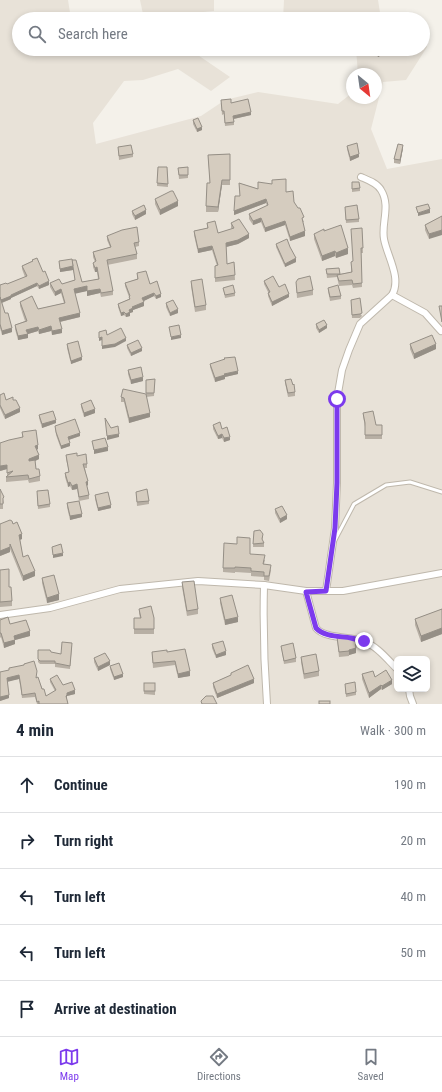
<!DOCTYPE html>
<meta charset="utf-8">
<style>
body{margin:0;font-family:"Roboto Condensed",sans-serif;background:#f6f6f7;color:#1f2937}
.controls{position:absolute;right:12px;bottom:12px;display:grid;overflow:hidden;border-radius:6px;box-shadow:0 2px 6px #0003}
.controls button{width:36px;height:36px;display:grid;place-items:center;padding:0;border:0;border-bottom:1px solid #e0e1e3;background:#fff;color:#1f2937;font:20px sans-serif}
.compass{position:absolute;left:346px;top:68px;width:36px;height:36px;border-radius:50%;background:#fff;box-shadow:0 2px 6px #0003;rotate:151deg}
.stop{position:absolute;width:12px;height:12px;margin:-9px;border:3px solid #7c3aed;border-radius:50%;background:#fff}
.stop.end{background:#7c3aed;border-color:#fff;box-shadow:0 1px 4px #0008}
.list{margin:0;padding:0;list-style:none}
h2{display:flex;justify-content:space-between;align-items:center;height:52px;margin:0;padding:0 16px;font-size:17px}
h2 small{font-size:13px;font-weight:400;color:#747a83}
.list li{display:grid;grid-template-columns:26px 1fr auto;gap:12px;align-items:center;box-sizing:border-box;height:56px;padding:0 16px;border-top:1px solid #e0e1e3}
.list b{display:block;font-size:15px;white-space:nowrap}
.list em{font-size:13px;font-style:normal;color:#747a83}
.icon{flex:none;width:22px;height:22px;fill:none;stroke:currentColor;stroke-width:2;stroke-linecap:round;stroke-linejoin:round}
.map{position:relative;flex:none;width:442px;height:704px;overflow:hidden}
.search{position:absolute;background:#fff;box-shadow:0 2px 6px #0003;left:12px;right:12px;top:12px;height:44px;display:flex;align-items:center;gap:10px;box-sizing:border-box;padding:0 14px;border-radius:22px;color:#747a83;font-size:15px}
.sheet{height:332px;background:#fff}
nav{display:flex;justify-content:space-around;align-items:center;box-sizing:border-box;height:56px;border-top:1px solid #e0e1e3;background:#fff;font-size:11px;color:#747a83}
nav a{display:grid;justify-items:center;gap:2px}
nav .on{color:#7c3aed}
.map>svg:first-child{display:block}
.residential{fill:#e8e2d8;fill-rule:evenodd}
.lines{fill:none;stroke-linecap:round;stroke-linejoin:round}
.lane-casing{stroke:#bfb8ac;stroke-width:5}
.street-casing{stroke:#bfb8ac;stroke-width:8}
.lane{stroke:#fff;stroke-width:3}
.street{stroke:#fff;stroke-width:6}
.wall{fill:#b7afa4}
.shaded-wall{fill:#958f86}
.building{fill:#d5ccbf;stroke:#958f86}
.route{stroke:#7c3aed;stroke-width:5}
</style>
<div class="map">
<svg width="442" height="704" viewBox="0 0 442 704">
<rect width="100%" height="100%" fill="#f4f1ea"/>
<g class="residential">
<path d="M0,0H68L71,19H19V49H189L230,77L211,91L178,69L143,80L124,81L93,123L96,144L201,116L225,100L258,92L338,104L352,93V98H376V74H358L356,49H423V23H425L427,47L406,80L383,82L371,129L387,169L442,159V704H0ZM397,659H427V689H397Z"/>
<polygon points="140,0 214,0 214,11 182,14 183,19 133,19 143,14"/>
<polygon points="284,0 378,0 381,19 283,19"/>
</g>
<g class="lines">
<g class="lane-casing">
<polyline id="lane" points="335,540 354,504 386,485 410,482 442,492"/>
</g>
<g class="street-casing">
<g id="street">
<polyline points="392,295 425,313 441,331"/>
<path d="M264,585C263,625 264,664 267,704"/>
<path d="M306,591L316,628C325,639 350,636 363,641C377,646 387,659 397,669"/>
<path d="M326,591L335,528L337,483V399L342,370L349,350L360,324L392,295C402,278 387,256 384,239C381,223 391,206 381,190C377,183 368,180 361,177"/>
<polyline points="0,615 50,608 120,589 198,581 264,585 306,591 343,591 442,573"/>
<polyline points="409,689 410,696 413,704"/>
</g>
</g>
<use href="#lane" class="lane"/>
<use href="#street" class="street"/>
</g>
<g class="wall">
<polygon points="374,49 385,53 378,57 374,52"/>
<polygon points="221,100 231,103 251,115 234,119 234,125 225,126 224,114 222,115"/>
<polygon points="193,120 202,130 197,132 193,124"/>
<polygon points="347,146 359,157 350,161 347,149"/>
<polygon points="118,147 133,154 133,157 119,160"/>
<polygon points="403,148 400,164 394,163 394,159"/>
<polygon points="230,154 230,185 222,185 218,212 206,212 206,206 210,183 208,155"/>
<polygon points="158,167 167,167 168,187 157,186"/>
<polygon points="188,167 188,178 179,179 178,168"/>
<polygon points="258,182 286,192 294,202 304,222 303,222 305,236 290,241 285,225 265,232 261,222 253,225 249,219 249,214 267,206 266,203 234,215 240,196 239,183 258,189"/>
<polygon points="352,182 360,188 360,191 352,192"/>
<polygon points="155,199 178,206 160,215 155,204"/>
<polygon points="345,207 359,219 359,222 346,223"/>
<polygon points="132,211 146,214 135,220 132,214"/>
<polygon points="442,216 429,239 425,230 425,225"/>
<polygon points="207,223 218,233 232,229 231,228 231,223 249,238 238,244 226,247 227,264 234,262 235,280 215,282 215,266 217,266 212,250 198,253 194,235 194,231 207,228"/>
<polygon points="362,228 363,253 361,253 362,287 353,288 352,285 339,286 337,277 327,278 326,269 339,268 340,274 351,272 351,262 353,261"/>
<polygon points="324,231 348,254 336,258 335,256 322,261 314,239 314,234"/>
<polygon points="107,236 139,242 139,246 135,247 137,254 137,259 107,265 113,291 113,295 101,297 100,293 87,296 87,291 75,293 80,317 60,322 62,333 52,335 51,331 39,334 38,331 28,334 28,338 18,340 15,329 15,325 25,321 20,306 20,302 38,309 64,303 61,293 55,296 50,287 50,283 62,284 75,280 73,268 73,270 60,272 59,261 72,262 82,282 98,279 97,272 95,272 93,267 93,263 95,262 93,257 93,252 110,247 107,240"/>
<polygon points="276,244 296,262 285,267 276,247"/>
<polygon points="32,260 49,285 39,289 37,286 11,298 11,299 2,303 5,313 12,332 2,335 0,328 0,285 7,284 25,277 22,269 22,266 32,261"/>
<polygon points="137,273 150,284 161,297 156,299 154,296 143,301 144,306 133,310 133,312 130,313 130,316 126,317 124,315 121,316 118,307 118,304 129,299 129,297 125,286 125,283 137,279"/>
<polygon points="191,281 206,305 206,310 195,312 191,286"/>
<polygon points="264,281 279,287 289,297 272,306 268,296 268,292 264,284"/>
<polygon points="296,282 313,290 313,295 297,298"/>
<polygon points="223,288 235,293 235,296 225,298"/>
<polygon points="328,288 341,296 341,299 330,301 328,291"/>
<polygon points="351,300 362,316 360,318 352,318"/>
<polygon points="166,303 178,313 170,316 166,307"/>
<polygon points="316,324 327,328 319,333 316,328"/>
<polygon points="67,344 82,360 71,364 67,348"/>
<polygon points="410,344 436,349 414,359 410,349"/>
<polygon points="127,345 142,351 131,356 127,348"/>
<polygon points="210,364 238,374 225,377 225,379 215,382 210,367"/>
<polygon points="128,370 143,381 131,384 128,374"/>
<polygon points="155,379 154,396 146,397 150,417 129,423 124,402 121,402 121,397 146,395 146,380"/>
<polygon points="285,380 295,392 295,396 288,397 285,383"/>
<polygon points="0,395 6,400 13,400 20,412 5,419 0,408"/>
<polygon points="81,404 95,413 84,417 81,407"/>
<polygon points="363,413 376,425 382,425 382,439 365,439 365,427 363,416"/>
<polygon points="39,415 56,423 42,428 39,418"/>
<polygon points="213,425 230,440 224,442 222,438 218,439 213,429"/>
<polygon points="55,426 80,436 69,440 70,446 61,449 56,435"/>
<polygon points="22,432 38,449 37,450 39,459 35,461 36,469 40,476 40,481 29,483 28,480 6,482 6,477 7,476 7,469 0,471 22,438"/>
<polygon points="66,455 77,456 87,464 87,468 85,468 88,485 87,486 89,495 89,499 79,501 82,517 70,520 67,507 67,503 79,501 77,489 72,490 70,486 68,487 65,477 65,473 69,472 66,459"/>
<polygon points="0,489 4,503 3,503 3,509 0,509"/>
<polygon points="136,492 149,501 149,504 137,506"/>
<polygon points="37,494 50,504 50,507 38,509"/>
<polygon points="95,495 111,508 98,511 95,499"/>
<polygon points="275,509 287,519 280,523 275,513"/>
<polygon points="0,524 13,524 22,539 20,540 23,557 35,576 23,581 10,549 10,552 0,556"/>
<polygon points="254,531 263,537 262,540 264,543 264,547 253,547"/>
<polygon points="250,554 265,560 264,564 271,570 269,581 264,580 264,577 251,576 251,573 235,572 235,573 223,572 223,568"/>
<polygon points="0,570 9,587 12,601 12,606 0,607"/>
<polygon points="42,578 59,600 47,603 42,583"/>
<polygon points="182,582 198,609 198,614 187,616 182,587"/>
<polygon points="220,598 238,622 225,625 220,603"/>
<polygon points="139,609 154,618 154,634 134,634 134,618 140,618 139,613"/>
<polygon points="442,609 442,634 421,642 415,625 415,619"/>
<polygon points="0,620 10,624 30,636 15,640 15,644 4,648 1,637 0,638"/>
<polygon points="337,637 356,653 349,655 349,656 339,657"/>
<polygon points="212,644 226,655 216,658 212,648"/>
<polygon points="72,646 70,669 55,667 55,664 40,664 38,662 38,650 61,654"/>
<polygon points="281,646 296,658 296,662 284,664"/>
<polygon points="152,652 167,652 190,676 178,678 175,665 153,668"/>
<polygon points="301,657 319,671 319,676 304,679 301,662"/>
<polygon points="94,658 110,665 98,671 94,662"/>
<polygon points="110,666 123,677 114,680 110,669"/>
<polygon points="0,672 37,677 46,696 55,691 50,682 50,679 63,685 75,694 67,696 67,699 68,704 37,704 35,697 22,698 21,691 19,679 7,681 9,698 0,701"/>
<polygon points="231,673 254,683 217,698 213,687 213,683 231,675"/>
<polygon points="362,674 375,677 392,684 382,690 381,689 369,698 362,679"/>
<polygon points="144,683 155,683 155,695 144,694"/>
<polygon points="345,684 356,692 356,695 346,697"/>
</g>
<g class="shaded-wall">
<polygon points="385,50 385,53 378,57 378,54"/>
<polygon points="251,112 251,115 233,119 233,116"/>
<polygon points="202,127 202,130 197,132 197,129"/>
<polygon points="403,145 403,148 400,164 400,160"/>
<polygon points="359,154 359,157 350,161 350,157"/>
<polygon points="222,180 222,185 218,212 218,207"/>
<polygon points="266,199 266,203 234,215 234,211"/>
<polygon points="178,201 178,206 160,215 160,210"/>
<polygon points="430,209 430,213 418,216 418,213"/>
<polygon points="146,210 146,214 135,220 135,216"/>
<polygon points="261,218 261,222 253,225 253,221"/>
<polygon points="285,221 285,225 265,232 265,228"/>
<polygon points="442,230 442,235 429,239 429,234"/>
<polygon points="305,231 305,236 290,241 290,237"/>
<polygon points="249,234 249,238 238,244 226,247 226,243"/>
<polygon points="212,246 212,250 198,253 198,249"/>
<polygon points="348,248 348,254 336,258 336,253"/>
<polygon points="335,251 335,256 322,261 322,256"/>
<polygon points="296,258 296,262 285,267 285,264"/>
<polygon points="73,266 73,270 60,272 60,269"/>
<polygon points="97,267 97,272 95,272 95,268"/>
<polygon points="49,281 49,285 39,289 39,286"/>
<polygon points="37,283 37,286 11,298 11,299 1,303 1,300"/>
<polygon points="87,286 87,291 74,294 74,289"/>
<polygon points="61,289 61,293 55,296 55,292"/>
<polygon points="100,289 100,293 87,296 87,291"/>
<polygon points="154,293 154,296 142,302 142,298"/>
<polygon points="161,294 161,297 156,299 156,296"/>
<polygon points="289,294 289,297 272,306 272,302"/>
<polygon points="144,302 144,306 133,310 133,312 130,313 130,316 126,317 126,314 132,307"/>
<polygon points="178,309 178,313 170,316 170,313"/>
<polygon points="124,312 124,315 121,316 121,313"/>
<polygon points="80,313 80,317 59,322 59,318"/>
<polygon points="327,325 327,328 319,333 319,330"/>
<polygon points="51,326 51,331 39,334 39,330"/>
<polygon points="38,327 38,331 28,334 28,338 18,340 18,336 26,330"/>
<polygon points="12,328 12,332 2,335 2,331"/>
<polygon points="62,329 62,333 52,335 52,331"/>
<polygon points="181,335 181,338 171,340 171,337"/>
<polygon points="102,337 102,340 99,341 99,338"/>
<polygon points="126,338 126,341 115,347 102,349 102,346"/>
<polygon points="436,344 436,349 414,359 414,354"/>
<polygon points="142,348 142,351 131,356 131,353"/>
<polygon points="82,357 82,360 71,364 71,361"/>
<polygon points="238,371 238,374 225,377 225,379 215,382 215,378 224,374"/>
<polygon points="143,377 143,381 131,384 131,380"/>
<polygon points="20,408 20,412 5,419 5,415"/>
<polygon points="95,409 95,413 84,417 84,413"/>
<polygon points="150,413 150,417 129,423 129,418"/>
<polygon points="56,420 56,423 42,428 42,424"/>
<polygon points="80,433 80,436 68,440 68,437"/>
<polygon points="119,434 119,437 107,440 107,436"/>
<polygon points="222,434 222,438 218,439 218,436"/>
<polygon points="230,437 230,440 224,442 224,438"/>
<polygon points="70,443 70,446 61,449 61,446"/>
<polygon points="38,445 38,449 35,450 35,446"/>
<polygon points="108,447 108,451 94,454 94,450"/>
<polygon points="39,455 39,459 29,464 29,459"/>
<polygon points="7,465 7,469 0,471 0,466"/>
<polygon points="88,481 88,485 86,486 86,482"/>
<polygon points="70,482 70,486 68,487 68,483"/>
<polygon points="77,484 77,489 72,490 72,486"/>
<polygon points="111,505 111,508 98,511 98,508"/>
<polygon points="82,514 82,517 70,520 70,516"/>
<polygon points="287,515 287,519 280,523 280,519"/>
<polygon points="22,534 22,539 19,540 19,535"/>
<polygon points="10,547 10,552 0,556 0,551"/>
<polygon points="63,553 63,556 53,558 53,555"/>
<polygon points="35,571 35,576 23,581 23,576"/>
<polygon points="59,594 59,600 47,603 47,598"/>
<polygon points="238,617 238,622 225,625 225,620"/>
<polygon points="442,628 442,634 421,642 421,636"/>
<polygon points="30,631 30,636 15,640 15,644 4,648 4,643 14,636"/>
<polygon points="356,648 356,653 349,655 349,650"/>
<polygon points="226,651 226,655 216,658 216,655"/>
<polygon points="110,661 110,665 98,671 98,667"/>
<polygon points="190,671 190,676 178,678 178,674"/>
<polygon points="123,674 123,677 114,680 114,677"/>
<polygon points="19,675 19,679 7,682 7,678"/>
<polygon points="254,679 254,683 217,698 217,694"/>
<polygon points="392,680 392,684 382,690 382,686"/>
<polygon points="381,685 381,689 369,698 369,693"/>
<polygon points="75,690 75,694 67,696 67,699 66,700 66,696 67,693"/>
<polygon points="9,695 9,698 0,701 0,697"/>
</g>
<g class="building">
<polygon points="374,49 384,49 385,50 378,54"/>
<polygon points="231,99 231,103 248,99 251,112 233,116 234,122 225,123 224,111 222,111 221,100"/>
<polygon points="198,118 202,127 197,129 193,120"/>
<polygon points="357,143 359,154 350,157 347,146"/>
<polygon points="398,144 403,145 400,160 394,159"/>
<polygon points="131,145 133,154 119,156 118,147"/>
<polygon points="230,154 230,180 222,180 218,207 206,206 207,183 210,183 208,155"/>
<polygon points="158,167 167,167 168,184 157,183"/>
<polygon points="188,167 188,175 179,175 178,168"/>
<polygon points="286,179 286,192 293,191 294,202 298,208 300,208 304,217 302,218 305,231 290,237 285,221 265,228 261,218 253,221 249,214 268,205 266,199 234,211 235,196 240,196 239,183 258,189 258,182 272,184 272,180"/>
<polygon points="352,182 359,182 360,188 352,189"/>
<polygon points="171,191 173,191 178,201 160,210 155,199"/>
<polygon points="428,204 430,209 418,213 416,207"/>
<polygon points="144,205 146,210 135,216 132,211"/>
<polygon points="357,205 359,219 346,220 345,207"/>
<polygon points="442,216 442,230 429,234 425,225"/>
<polygon points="239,219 249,234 238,240 226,243 227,264 234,262 235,275 215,278 215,266 218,265 212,246 198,249 194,231 208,228 207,223 215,221 218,233 234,228 231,223"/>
<polygon points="341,225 348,248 336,253 335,251 322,256 314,234 324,229 324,231"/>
<polygon points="137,227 139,242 134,243 137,254 107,260 113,291 101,293 100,289 87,291 87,286 74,289 80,313 59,318 62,329 52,331 51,326 39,330 38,327 26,330 28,334 18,336 15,325 27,321 20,302 32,296 38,309 65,303 61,289 55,292 50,283 59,279 62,284 75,280 72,260 76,260 82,282 99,279 97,267 95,268 93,263 96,261 93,252 111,247 107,236 122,230"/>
<polygon points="362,228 363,248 361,248 362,283 353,284 352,280 339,281 337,275 352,272 351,262 353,261 351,229"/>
<polygon points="287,239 290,247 296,258 285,264 276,244"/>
<polygon points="37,258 43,272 45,271 49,281 39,286 37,283 11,295 11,296 1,300 0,297 0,285 6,283 7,284 27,276 22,266 33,261 32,260"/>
<polygon points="72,259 73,266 60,269 59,261"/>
<polygon points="339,268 340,274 327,274 326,269"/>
<polygon points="146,271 150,284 157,281 161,294 156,296 154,293 142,298 144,302 132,307 133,308 129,310 130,312 126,314 124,312 121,313 118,304 130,299 129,297 130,296 125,283 138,279 137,273"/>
<polygon points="273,276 279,287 285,284 289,294 272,302 268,293 270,292 264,281"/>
<polygon points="310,276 313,290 297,293 296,282 298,279"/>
<polygon points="202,279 206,305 195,307 191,281"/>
<polygon points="233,285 235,293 225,295 223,288"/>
<polygon points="338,285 341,296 330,297 328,288"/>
<polygon points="0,297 5,313 8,313 12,328 2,331 0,324"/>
<polygon points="360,298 362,313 360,314 352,315 351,300"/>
<polygon points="173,300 178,309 170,313 166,303"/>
<polygon points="439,306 442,306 442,322"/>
<polygon points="324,320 327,325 319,330 316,324"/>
<polygon points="179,325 181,335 171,337 169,327"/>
<polygon points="121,328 126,338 115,344 102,346 102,337 99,338 99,332 106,330 107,335"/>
<polygon points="432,335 436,344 414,354 410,344"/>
<polygon points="138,340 142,348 131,353 127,345"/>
<polygon points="78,341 82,357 71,361 67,344"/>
<polygon points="235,357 238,371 224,374 225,375 215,378 210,364 225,359 224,358"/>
<polygon points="141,367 143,377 131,380 128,370"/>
<polygon points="155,379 154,393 146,393 146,380"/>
<polygon points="291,379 293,385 294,384 295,392 288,393 285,380"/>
<polygon points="123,389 146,394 150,413 129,418 124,398 121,397"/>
<polygon points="4,393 6,400 13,397 13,400 16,400 20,408 5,415 0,405 0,395"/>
<polygon points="91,400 95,409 84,413 81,404"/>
<polygon points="53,411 56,420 42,424 39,415"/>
<polygon points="373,411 376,425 382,425 382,435 365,435 365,423 363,413"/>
<polygon points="105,418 111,428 118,426 119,434 107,436"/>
<polygon points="75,419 80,433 68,437 70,443 61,446 56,432 55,426"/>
<polygon points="220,422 222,429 227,427 230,437 224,438 222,434 218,436 213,425"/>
<polygon points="36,430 38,445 35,446 39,455 29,459 29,461 35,460 36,469 39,469 40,476 29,479 28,475 6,477 13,471 7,473 7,465 0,466 0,443 9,440 23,437 22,432"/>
<polygon points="105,438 108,447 94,450 92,441"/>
<polygon points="77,453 77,456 86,454 87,464 83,464 88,481 86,482 89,495 79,497 77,484 72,486 70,482 68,483 65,473 69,472 66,455"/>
<polygon points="0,489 4,497 3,498 3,504 0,504"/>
<polygon points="147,489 149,501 137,502 136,492"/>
<polygon points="48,490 50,504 38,506 37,491"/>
<polygon points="108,492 111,505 98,508 95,495"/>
<polygon points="79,501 82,514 70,516 67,503"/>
<polygon points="282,506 287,515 280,519 275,509"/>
<polygon points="10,520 12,521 13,524 17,522 22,534 19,535 23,557 28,555 35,571 23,576 10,544 10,547 0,551 0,524"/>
<polygon points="260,530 263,534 262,539 264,543 253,544 254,531"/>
<polygon points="237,537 250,538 250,554 265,555 263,564 271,565 269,576 264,576 264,572 251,571 251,568 235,567 235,568 223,568 224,543 237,544"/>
<polygon points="61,544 63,553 53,555 52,547"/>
<polygon points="9,569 9,587 11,587 12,601 0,602 0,570"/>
<polygon points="54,575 59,594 47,598 42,578"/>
<polygon points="194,581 198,609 187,611 182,582"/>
<polygon points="232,595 238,617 225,620 220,598"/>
<polygon points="151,606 154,618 154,629 134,629 134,618 141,618 139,609"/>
<polygon points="442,609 442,628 421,636 415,619"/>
<polygon points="8,617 10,624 26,620 30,631 14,636 15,640 4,643 1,633 0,633 0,620"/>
<polygon points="337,637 355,639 356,648 349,650 349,651 339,652"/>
<polygon points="223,641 226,651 216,655 212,644"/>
<polygon points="62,642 72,643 70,666 55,663 55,661 40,661 38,659 38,650 50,650 51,652 61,654"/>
<polygon points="293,643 296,658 284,661 281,646"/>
<polygon points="185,649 190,671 178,674 175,661 153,663 152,652 167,650 167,652"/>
<polygon points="105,653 110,661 98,667 94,658"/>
<polygon points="316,654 319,671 304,674 301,657"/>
<polygon points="34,661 37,671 36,678 38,677 42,689 44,689 46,696 56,690 50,679 57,675 63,685 72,682 75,690 67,693 67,695 66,696 68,704 39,704 39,701 37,702 35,693 22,695 21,687 19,675 7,678 9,695 0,697 0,672 9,670 9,668 24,665 24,664"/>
<polygon points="119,663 123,674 114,677 110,666"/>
<polygon points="248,665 254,679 217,694 213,683 231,675 231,673"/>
<polygon points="386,670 392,680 382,686 381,685 369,693 362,674 373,671 375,677"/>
<polygon points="355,682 356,692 346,694 345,684"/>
<rect x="144" y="683" width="11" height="8"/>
<polygon points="206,696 213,696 217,704 202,704 201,701"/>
<rect x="319" y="701" width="11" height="3"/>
</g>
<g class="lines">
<path class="route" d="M337,399V483L335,528L326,591L306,592L316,628C324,637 340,636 351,638C355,639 360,640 364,641"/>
</g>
</svg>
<div class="controls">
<button><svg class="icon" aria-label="layers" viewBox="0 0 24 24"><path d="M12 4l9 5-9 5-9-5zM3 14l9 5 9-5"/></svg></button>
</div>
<svg class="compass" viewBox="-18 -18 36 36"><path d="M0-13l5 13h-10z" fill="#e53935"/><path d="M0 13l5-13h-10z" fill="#747a83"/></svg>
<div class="stop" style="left:337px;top:399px"></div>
<div class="stop end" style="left:364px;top:641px"></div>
<div class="search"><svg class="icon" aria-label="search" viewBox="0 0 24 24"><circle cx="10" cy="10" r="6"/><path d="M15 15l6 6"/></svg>Search here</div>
</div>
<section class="sheet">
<h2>4 min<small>Walk · 300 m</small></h2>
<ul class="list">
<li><svg class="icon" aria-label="ahead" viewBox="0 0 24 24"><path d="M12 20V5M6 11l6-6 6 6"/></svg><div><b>Continue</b></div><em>190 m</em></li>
<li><svg class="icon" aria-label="right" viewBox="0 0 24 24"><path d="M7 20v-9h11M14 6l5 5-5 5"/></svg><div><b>Turn right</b></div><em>20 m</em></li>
<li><svg class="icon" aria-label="left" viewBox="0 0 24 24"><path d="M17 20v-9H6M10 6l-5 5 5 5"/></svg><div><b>Turn left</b></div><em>40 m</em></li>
<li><svg class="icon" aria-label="left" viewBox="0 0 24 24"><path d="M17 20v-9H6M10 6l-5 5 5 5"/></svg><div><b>Turn left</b></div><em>50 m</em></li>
<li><svg class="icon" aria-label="arrive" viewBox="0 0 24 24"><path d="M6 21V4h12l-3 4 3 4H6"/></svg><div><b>Arrive at destination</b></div></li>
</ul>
</section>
<nav>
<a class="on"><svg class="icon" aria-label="map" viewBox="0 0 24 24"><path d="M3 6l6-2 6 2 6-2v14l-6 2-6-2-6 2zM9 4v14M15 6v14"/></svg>Map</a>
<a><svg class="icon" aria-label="directions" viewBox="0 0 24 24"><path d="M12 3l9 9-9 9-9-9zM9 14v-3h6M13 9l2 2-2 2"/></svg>Directions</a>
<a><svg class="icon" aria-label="saved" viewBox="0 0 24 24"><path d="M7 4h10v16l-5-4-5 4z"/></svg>Saved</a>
</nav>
